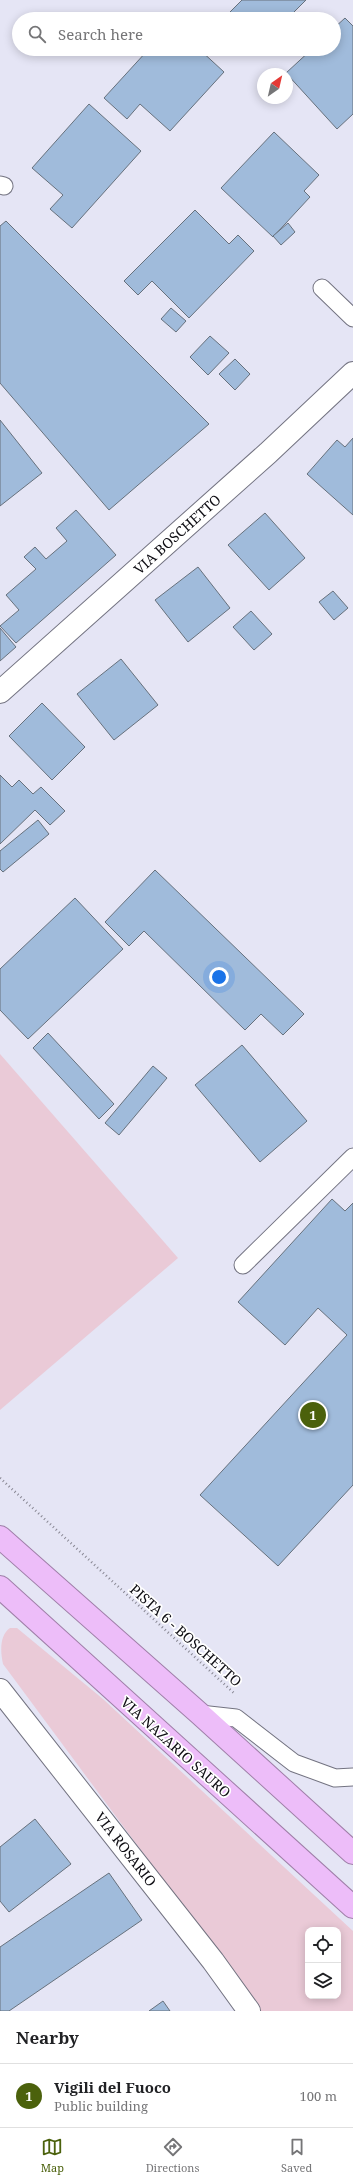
<!DOCTYPE html>
<style>
body{margin:0;font-family:"Noto Serif",serif;background:#f2f2f2;color:#202124}
.controls{position:absolute;right:12px;bottom:12px;display:grid;overflow:hidden;border-radius:8px;box-shadow:0 2px 10px #0003}
.controls button{width:36px;height:36px;display:grid;place-items:center;padding:0;border:0;border-bottom:1px solid #e0e0e0;background:#fff;color:#202124;font:20px sans-serif}
.compass{position:absolute;left:257px;top:68px;width:36px;height:36px;border-radius:50%;background:#fff;box-shadow:0 2px 10px #0003;rotate:34deg}
.you{position:absolute;left:219px;top:977px;width:14px;height:14px;margin:-10px;border:3px solid #fff;border-radius:50%;background:#1a73e8;box-shadow:0 0 0 6px #1a73e833}
.badge{display:grid;place-items:center;width:26px;height:26px;border-radius:50%;background:#4b610c;color:#fff;font-size:13px;font-weight:700}
.pin{position:absolute;translate:-50% -50%;border:2px solid #fff;box-shadow:0 1px 4px #0006}
.list{margin:0;padding:0;list-style:none}
h2{display:flex;justify-content:space-between;align-items:center;height:52px;margin:0;padding:0 16px;font-size:17px}
h2 small{font-size:13px;font-weight:400;color:#757577}
.list li{display:grid;grid-template-columns:26px 1fr auto;gap:12px;align-items:center;box-sizing:border-box;height:64px;padding:0 16px;border-top:1px solid #e0e0e0}
.list b{display:block;font-size:15px;white-space:nowrap}
.list p{margin:0;font-size:13px;white-space:nowrap;color:#757577}
.list em{font-size:13px;font-style:normal;color:#757577}
.icon{flex:none;width:22px;height:22px;fill:none;stroke:currentColor;stroke-width:2;stroke-linecap:round;stroke-linejoin:round}
.map{position:relative;flex:none;width:353px;height:2011px;overflow:hidden}
.search{position:absolute;background:#fff;box-shadow:0 2px 10px #0003;left:12px;right:12px;top:12px;height:44px;display:flex;align-items:center;gap:10px;box-sizing:border-box;padding:0 14px;border-radius:22px;color:#757577;font-size:15px}
.sheet{height:116px;background:#fff}
nav{display:flex;justify-content:space-around;align-items:center;box-sizing:border-box;height:56px;border-top:1px solid #e0e0e0;background:#fff;font-size:11px;color:#757577}
nav a{display:grid;justify-items:center;gap:2px}
nav .on{color:#4b610c}
.map>svg:first-child{display:block}
.green{fill:#eacad7;fill-rule:evenodd}
.building{fill:#a0bbdb;stroke:#67717d}
.lines{fill:none;stroke-linecap:round;stroke-linejoin:round}
.lane-casing{stroke:#737381;stroke-width:19}
.street-casing{stroke:#737381;stroke-width:24}
.secondary-casing{stroke:#737381;stroke-width:24}
.highway-casing{stroke:#9f7fa8;stroke-width:24}
.path{stroke:#888793;stroke-width:2.5;stroke-dasharray:1 3;stroke-linecap:butt}
.lane{stroke:#fff;stroke-width:17}
.street{stroke:#fff;stroke-width:22}
.secondary{stroke:#fff;stroke-width:22}
.highway{stroke:#edbdf9;stroke-width:22}
.labels{text-anchor:middle;dominant-baseline:central;stroke-width:3.5;stroke-linejoin:round;paint-order:stroke}
.street-label{font-size:14px;fill:#0e0d13;stroke:#fff}
</style>
<div class="map">
<svg width="353" height="2011" viewBox="0 0 353 2011">
<rect width="100%" height="100%" fill="#e5e5f5"/>
<g class="green">
<polygon points="0,1054 178,1258 0,1410"/>
<path d="M10,1628H17L103,1699L353,1931V2011H260L3,1664C0,1650 0,1635 10,1628ZM308,1930H338V1996H308Z"/>
</g>
<g class="building">
<polygon points="242,0 306,0 287,19 237,19 230,12"/>
<polygon points="345,18 353,26 353,114 337,129 286,73 312,49 334,49 334,28"/>
<polygon points="145,49 199,49 224,72 170,131 140,104 127,119 104,98 147,51"/>
<polygon points="89,104 141,151 72,228 50,209 63,195 32,168"/>
<polygon points="274,132 319,175 304,191 310,197 273,237 221,188"/>
<polygon points="195,210 229,244 238,235 254,251 189,318 152,281 138,295 124,281"/>
<polygon points="6,221 209,424 109,510 0,383 0,226"/>
<polygon points="288,223 295,232 281,245 273,236"/>
<polygon points="171,308 186,321 176,332 161,319"/>
<polygon points="210,336 229,353 208,375 190,357"/>
<polygon points="235,359 250,374 235,390 219,374"/>
<polygon points="0,420 42,473 0,506"/>
<polygon points="353,438 353,515 307,474 337,440 345,447"/>
<polygon points="76,510 116,555 16,643 0,626 19,610 6,595 36,569 24,557 35,547 46,559 67,541 56,528"/>
<polygon points="265,513 305,558 269,590 228,545"/>
<polygon points="198,567 230,608 188,642 155,600"/>
<polygon points="333,591 348,608 334,620 319,602"/>
<polygon points="251,611 272,634 254,650 233,627"/>
<polygon points="0,628 16,647 0,661"/>
<polygon points="121,659 158,705 114,740 77,694"/>
<polygon points="42,703 85,747 52,780 9,736"/>
<polygon points="0,775 12,787 19,780 33,794 41,787 65,811 50,825 35,810 0,844"/>
<polygon points="38,820 49,834 3,872 0,869 0,851"/>
<polygon points="155,870 304,1014 283,1035 261,1014 245,1030 144,931 129,946 105,922"/>
<polygon points="75,898 123,949 28,1039 0,1010 0,969"/>
<polygon points="48,1033 114,1104 99,1119 33,1048"/>
<polygon points="242,1045 307,1121 260,1162 195,1085"/>
<polygon points="153,1066 167,1078 119,1135 105,1123"/>
<polygon points="332,1199 345,1211 353,1203 353,1485 278,1566 200,1495 347,1335 318,1308 285,1345 238,1302"/>
<polygon points="35,1819 71,1864 9,1912 0,1901 0,1847"/>
<polygon points="109,1873 142,1920 9,2011 0,2011 0,1947"/>
<polygon points="163,2001 170,2011 149,2011"/>
</g>
<g class="lines">
<g class="lane-casing">
<g id="lane">
<polyline points="0,185 4,186"/>
<polyline points="322,288 353,318"/>
<polyline points="243,1265 353,1157"/>
<polyline points="200,1714 236,1718 294,1763 335,1778 353,1777"/>
</g>
</g>
<g class="street-casing">
<polyline id="street" points="0,692 268,453 353,373"/>
</g>
<g class="secondary-casing">
<polyline id="secondary" points="0,1690 213,1961 249,2011"/>
</g>
<g class="highway-casing">
<g id="highway">
<polyline points="0,1537 200,1714 353,1853"/>
<polyline points="0,1587 353,1907"/>
</g>
</g>
<polyline class="path" points="0,1478 235,1694"/>
<use href="#lane" class="lane"/>
<use href="#street" class="street"/>
<use href="#secondary" class="secondary"/>
<use href="#highway" class="highway"/>
</g>
<g class="labels">
<g class="street-label">
<text transform="translate(177 534) rotate(-42)">VIA BOSCHETTO</text>
<text transform="translate(186 1635) rotate(42)">PISTA 6 - BOSCHETTO</text>
<text transform="translate(176 1747) rotate(42)">VIA NAZARIO SAURO</text>
<text transform="translate(126 1849) rotate(52)">VIA ROSARIO</text>
</g>
</g>
</svg>
<div class="controls">
<button><svg class="icon" aria-label="locate" viewBox="0 0 24 24"><circle cx="12" cy="12" r="6"/><path d="M12 2v4M12 18v4M2 12h4M18 12h4"/></svg></button>
<button><svg class="icon" aria-label="layers" viewBox="0 0 24 24"><path d="M12 4l9 5-9 5-9-5zM3 14l9 5 9-5"/></svg></button>
</div>
<svg class="compass" viewBox="-18 -18 36 36"><path d="M0-13l5 13h-10z" fill="#e53935"/><path d="M0 13l5-13h-10z" fill="#757577"/></svg>
<div class="you"></div>
<div class="pin badge" style="left:313px;top:1415px">1</div>
<div class="search"><svg class="icon" aria-label="search" viewBox="0 0 24 24"><circle cx="10" cy="10" r="6"/><path d="M15 15l6 6"/></svg>Search here</div>
</div>
<section class="sheet">
<h2>Nearby<small></small></h2>
<ul class="list">
<li><span class="badge">1</span><div><b>Vigili del Fuoco</b><p>Public building</p></div><em>100 m</em></li>
</ul>
</section>
<nav>
<a class="on"><svg class="icon" aria-label="map" viewBox="0 0 24 24"><path d="M3 6l6-2 6 2 6-2v14l-6 2-6-2-6 2zM9 4v14M15 6v14"/></svg>Map</a>
<a><svg class="icon" aria-label="directions" viewBox="0 0 24 24"><path d="M12 3l9 9-9 9-9-9zM9 14v-3h6M13 9l2 2-2 2"/></svg>Directions</a>
<a><svg class="icon" aria-label="saved" viewBox="0 0 24 24"><path d="M7 4h10v16l-5-4-5 4z"/></svg>Saved</a>
</nav>
